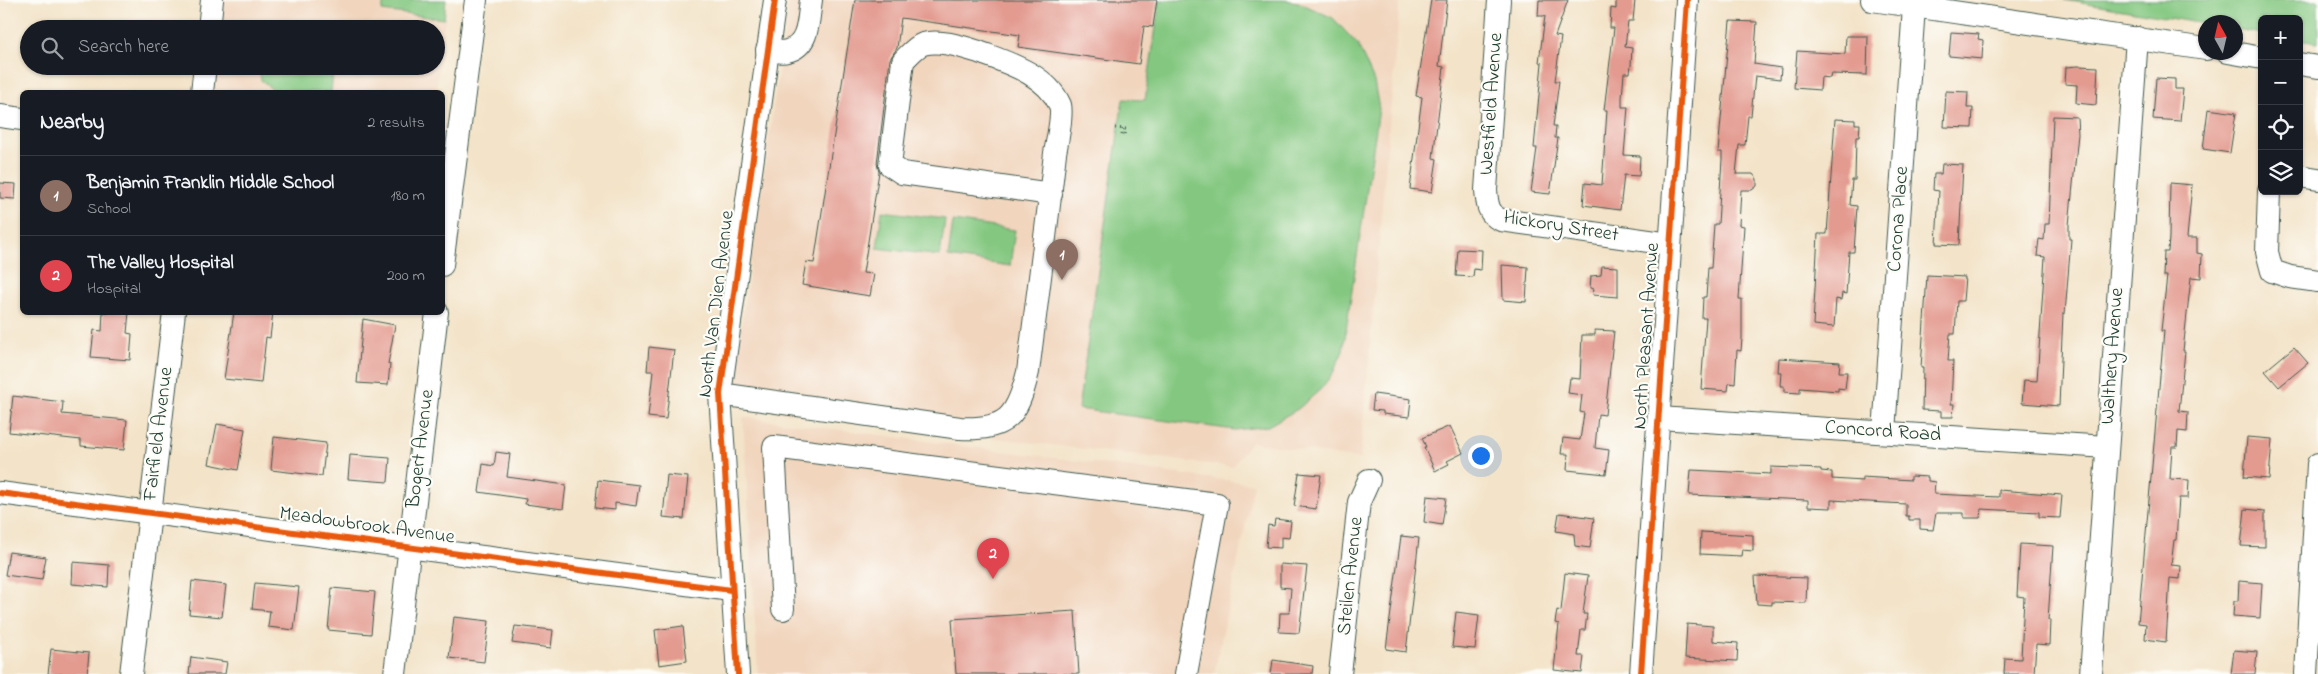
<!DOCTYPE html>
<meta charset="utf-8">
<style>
body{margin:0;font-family:"Indie Flower",sans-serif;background:#242831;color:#f1f3f6}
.controls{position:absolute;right:15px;top:15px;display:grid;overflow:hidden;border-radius:8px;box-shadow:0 1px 4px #0004}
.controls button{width:45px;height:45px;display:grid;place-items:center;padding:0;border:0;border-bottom:1px solid #363941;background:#171b24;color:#f1f3f6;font:25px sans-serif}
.compass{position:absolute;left:2198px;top:15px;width:45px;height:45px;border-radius:50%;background:#171b24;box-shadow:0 1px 4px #0004;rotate:352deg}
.you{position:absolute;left:1480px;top:455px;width:18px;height:18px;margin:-12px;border:4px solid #fff;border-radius:50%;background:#1a73e8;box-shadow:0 0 0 8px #1a73e833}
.badge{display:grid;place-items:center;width:32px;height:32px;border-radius:50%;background:#7c3aed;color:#fff;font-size:16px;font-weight:700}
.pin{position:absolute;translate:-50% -41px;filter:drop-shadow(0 1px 2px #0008)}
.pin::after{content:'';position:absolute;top:26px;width:18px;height:15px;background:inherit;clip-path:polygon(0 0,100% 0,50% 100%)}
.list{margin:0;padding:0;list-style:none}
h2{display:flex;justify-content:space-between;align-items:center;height:65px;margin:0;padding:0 20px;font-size:21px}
h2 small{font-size:16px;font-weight:400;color:#9ea1a6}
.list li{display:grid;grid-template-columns:32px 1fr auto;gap:15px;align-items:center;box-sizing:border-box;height:80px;padding:0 20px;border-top:1px solid #363941}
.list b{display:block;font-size:19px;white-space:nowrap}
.list p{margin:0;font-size:16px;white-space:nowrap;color:#9ea1a6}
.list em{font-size:16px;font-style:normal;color:#9ea1a6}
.icon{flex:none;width:28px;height:28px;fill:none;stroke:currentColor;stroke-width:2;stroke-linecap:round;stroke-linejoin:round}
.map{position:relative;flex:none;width:2318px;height:674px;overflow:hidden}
.search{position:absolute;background:#171b24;box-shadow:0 1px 4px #0004;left:20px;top:20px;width:425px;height:55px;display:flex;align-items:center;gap:12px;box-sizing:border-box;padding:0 18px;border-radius:28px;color:#9ea1a6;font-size:19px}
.panel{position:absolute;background:#171b24;box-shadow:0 1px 4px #0004;left:20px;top:90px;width:425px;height:225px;border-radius:8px}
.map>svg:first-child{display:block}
.built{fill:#f1d5bd}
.green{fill:#83c780;stroke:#51825a}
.building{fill:#e39a8f}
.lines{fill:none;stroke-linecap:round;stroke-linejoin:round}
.minor-casing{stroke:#3f564a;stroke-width:24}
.path{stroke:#3f564a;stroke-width:3;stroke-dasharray:1 4;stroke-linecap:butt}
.minor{stroke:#fff;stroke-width:22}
.cycleway-casing{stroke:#fdfcf7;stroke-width:9}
.cycleway{stroke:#e8590c;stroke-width:6}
.labels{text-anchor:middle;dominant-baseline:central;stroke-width:4.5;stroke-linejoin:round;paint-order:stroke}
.street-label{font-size:20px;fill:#1f3d34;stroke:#fdfcf7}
</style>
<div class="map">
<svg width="2318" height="674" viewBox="0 0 2318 674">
<rect width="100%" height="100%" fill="#fdfcf7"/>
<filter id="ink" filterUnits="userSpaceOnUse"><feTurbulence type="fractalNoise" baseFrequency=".02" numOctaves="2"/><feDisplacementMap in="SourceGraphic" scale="10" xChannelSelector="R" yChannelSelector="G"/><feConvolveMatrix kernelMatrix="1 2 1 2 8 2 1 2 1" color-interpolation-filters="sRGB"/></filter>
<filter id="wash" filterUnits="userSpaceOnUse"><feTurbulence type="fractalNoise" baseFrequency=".0096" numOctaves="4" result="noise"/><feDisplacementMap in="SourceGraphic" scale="20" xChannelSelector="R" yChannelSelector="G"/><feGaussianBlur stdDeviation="1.12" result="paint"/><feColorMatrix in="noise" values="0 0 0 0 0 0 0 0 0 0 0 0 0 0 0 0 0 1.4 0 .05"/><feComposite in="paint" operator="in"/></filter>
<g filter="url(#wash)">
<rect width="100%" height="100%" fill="#f3e3c8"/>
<g class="built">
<polygon points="221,0 447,0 436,92 209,92 212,66 436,66 436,29 217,29"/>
<polygon points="789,0 1400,0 1360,459 1251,442 1232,467 732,406 736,363"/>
<polygon points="743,417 1254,484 1214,674 758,674"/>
</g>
<g class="green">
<polygon points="384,0 446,0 444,19 382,11"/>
<polygon points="1160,0 1284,0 1298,2 1333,18 1358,45 1374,81 1379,109 1343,351 1333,373 1321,389 1298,409 1268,426 1235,430 1078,409 1123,99 1145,100"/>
<polygon points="2064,0 2318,0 2318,43 2299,40 2299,19 2262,19 2262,34 2236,29 2236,22 2206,22 2205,24"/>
<polygon points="259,66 344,66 343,72 336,70 333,72 331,92 275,92 261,80"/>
<polygon points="882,211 945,219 940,256 877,248"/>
<polygon points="953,221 1015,230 1010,266 948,257"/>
</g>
<g id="blocks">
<g class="building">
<polygon points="855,0 1157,0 1153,27 1144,26 1139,64 1018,47 1020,35 901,18 897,48 890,59 877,163 879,172 863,273 874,274 870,296 802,285 806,262 814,263"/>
<polygon points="1431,0 1447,0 1439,66 1444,67 1433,158 1437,159 1432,192 1410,189 1422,97 1416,96"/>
<polygon points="1539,0 1568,0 1555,36 1561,37 1555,81 1559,81 1553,126 1556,126 1555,138 1558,138 1550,194 1531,192 1537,148 1534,148 1542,63 1539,62 1545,16 1538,16"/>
<polygon points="1616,0 1635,0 1633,21 1628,21 1625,47 1632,48 1631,65 1630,73 1624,73 1622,98 1622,107 1628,107 1624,155 1640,156 1639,176 1624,175 1620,210 1583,205 1585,183 1602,185 1607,110 1604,110 1614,28 1610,28 1611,8 1616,9"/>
<polygon points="1730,21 1757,22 1754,64 1781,68 1780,79 1755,76 1751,116 1748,116 1745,145 1739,145 1736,174 1753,174 1757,179 1757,186 1752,190 1741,190 1739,225 1744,226 1739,299 1742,299 1742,338 1741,351 1737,350 1735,384 1729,383 1728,391 1701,389 1706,318 1702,318 1703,297 1706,297 1708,268 1711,268 1714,224 1718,224 1722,159 1722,152 1718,152"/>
<polygon points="1951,32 1979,34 1978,39 1983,40 1982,59 1949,56"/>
<polygon points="1846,36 1868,36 1867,75 1831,74 1830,78 1821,77 1820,90 1794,88 1797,51 1845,54"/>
<polygon points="2078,66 2098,67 2096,105 2076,103 2077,85 2065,84 2066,67"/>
<polygon points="2156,78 2175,79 2175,89 2183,89 2180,121 2153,119"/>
<polygon points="1946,91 1968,92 1967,108 1973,108 1972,128 1944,127"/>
<polygon points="2208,109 2236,113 2230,153 2203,149"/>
<polygon points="2053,116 2077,117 2078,134 2069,225 2069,239 2071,239 2065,314 2063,313 2059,406 2022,403 2024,380 2037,381 2045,257 2037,256 2039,239 2044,240 2045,224 2049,224"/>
<polygon points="1835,119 1855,120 1855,124 1860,124 1859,137 1856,137 1855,180 1852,180 1850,205 1857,206 1854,252 1849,252 1846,294 1842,293 1841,300 1836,299 1834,327 1813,325 1818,234 1827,234"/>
<polygon points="1942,164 1963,165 1959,245 1936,244 1939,191 1933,190 1934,174 1941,174"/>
<polygon points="0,183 16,184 15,199 0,198"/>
<polygon points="2170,183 2192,185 2187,238 2197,238 2197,253 2202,254 2201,278 2191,277 2183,351 2185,351 2179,411 2188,412 2187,432 2178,431 2177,447 2172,447 2170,479 2189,480 2188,498 2179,498 2176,540 2174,540 2171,565 2181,566 2180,579 2170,578 2166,642 2145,639 2146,624 2138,623 2164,331 2161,331 2167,276 2163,276 2164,252 2168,252 2169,237"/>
<polygon points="1458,249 1482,250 1481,270 1474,269 1473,277 1456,276"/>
<polygon points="1502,265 1528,267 1526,302 1503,300"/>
<polygon points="1602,266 1618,267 1618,297 1593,295 1594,289 1590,288 1591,276 1601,275"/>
<polygon points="1927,275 1965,277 1963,301 1957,301 1955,334 1950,334 1948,361 1953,361 1951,404 1954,404 1953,417 1941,417 1941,411 1922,410 1923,368 1921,368"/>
<polygon points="103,312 129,312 127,333 132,334 130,360 91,357 94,330 102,331"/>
<polygon points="234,312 273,312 270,338 266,337 261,383 224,379"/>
<polygon points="363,319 395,325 388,364 390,364 388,385 357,383"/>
<polygon points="1595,330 1614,331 1605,415 1598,414 1595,448 1609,450 1606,474 1567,470 1568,454 1561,454 1563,438 1580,440 1584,413 1580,412 1582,395 1568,393 1570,378 1580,379 1582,335 1595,335"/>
<polygon points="649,347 674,350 666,419 648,417 653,371 647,371"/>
<polygon points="2294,347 2308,363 2279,387 2265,371"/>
<polygon points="1779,358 1840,362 1839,372 1847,372 1845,389 1838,388 1838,391 1800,388 1800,393 1784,392 1784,386 1780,386 1781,372 1778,372"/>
<polygon points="1374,394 1411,399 1409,417 1383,414 1383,411 1372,410"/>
<polygon points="13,396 63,402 62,414 127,420 124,450 81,446 81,440 9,432"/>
<polygon points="217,424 245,429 238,470 209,464"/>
<polygon points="1450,426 1463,453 1447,461 1449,464 1435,471 1424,447 1426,447 1422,438"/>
<polygon points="274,437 326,443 322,476 271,470"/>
<polygon points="2247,437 2272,439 2269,479 2244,477"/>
<polygon points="496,452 510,454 507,477 566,485 563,509 525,504 526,499 479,492 483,464 494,466"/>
<polygon points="350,455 390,458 388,482 348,479"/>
<polygon points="1771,467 1821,469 1821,471 1832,472 1832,479 1862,481 1862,477 1911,480 1911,476 1928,477 1928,481 1935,482 1934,494 1999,497 1999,490 2062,495 2060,518 2039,517 2039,512 1981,509 1980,518 1964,518 1964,513 1936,513 1933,530 1920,529 1920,520 1909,520 1909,516 1906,516 1906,504 1831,500 1831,508 1808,507 1808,500 1689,495 1691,470 1771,474"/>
<polygon points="1299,473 1321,475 1316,509 1294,506"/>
<polygon points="667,475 688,477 684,519 663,517"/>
<polygon points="598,480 639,485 636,506 615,503 615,510 595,508"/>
<polygon points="1427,496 1446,498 1442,525 1424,522"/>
<polygon points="2245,509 2265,511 2265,547 2241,546"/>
<polygon points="1559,513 1594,518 1590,548 1575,546 1574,534 1556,531"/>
<polygon points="1275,519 1291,521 1289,538 1281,537 1281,548 1266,547 1268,525 1274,526"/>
<polygon points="1701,532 1753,535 1753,551 1742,550 1741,556 1700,554"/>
<polygon points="1401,536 1419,538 1406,652 1386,649"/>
<polygon points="2020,544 2053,546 2048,620 2050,620 2049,645 2036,644 2034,674 2004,674 2005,658 2021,659 2024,597 2017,596"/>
<polygon points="9,552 46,557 42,580 5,575"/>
<polygon points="73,562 109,565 108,587 72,584"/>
<polygon points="1280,564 1307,566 1299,633 1279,632 1280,613 1289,613 1291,588 1280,587"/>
<polygon points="1565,573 1588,576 1583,614 1587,614 1585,630 1581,630 1578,656 1584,656 1582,673 1554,670 1559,624 1555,623 1557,610 1561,611"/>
<polygon points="1755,576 1807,578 1806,603 1772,602 1772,605 1757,604"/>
<polygon points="192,581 226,585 222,617 189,614"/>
<polygon points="2239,581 2262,583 2260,618 2233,616 2234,601 2238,601"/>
<polygon points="255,583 299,587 294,630 268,627 270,611 252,609"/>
<polygon points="332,588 375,592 371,634 328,630"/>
<polygon points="1075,611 1079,674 956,674 952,619"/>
<polygon points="1456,612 1479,615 1475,649 1452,647"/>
<polygon points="454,617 489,621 484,662 449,658"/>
<polygon points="1687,624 1713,626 1713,641 1738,643 1737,661 1685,658"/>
<polygon points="515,626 553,630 551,648 512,643"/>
<polygon points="683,626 687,661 659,665 655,630"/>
<polygon points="51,649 89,653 87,674 48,674"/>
<polygon points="2234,650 2257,652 2255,674 2231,674"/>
<polygon points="191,657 227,662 225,674 189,674"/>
<polygon points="1273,660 1313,666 1312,674 1271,674"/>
</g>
</g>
</g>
<g filter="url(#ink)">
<use href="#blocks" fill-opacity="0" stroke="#3f564a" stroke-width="1"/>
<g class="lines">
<g class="minor-casing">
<g id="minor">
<path d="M1499,0L1486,190C1487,203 1488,215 1501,220L1670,244"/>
<polyline points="1872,0 2206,49"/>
<polyline points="209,29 212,0"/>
<path d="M767,50C773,51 781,53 787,51C810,46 808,18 811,0"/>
<polyline points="2228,52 2262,58"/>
<polyline points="2299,64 2318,67"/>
<polyline points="202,92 205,66"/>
<polyline points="0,116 22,119"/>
<polyline points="2299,176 2318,179"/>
<polyline points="2269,191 2267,252 2272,271 2290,277 2318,281"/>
<polyline points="442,265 476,0"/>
<path d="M720,394L960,428C1007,430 1017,417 1028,372C1037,299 1047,226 1055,153C1057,143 1063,113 1060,105C1046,74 1008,63 979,52C963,47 940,39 923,44C915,47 909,55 903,61L890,165L902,173L1051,194"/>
<polyline points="1659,418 2107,447"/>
<polyline points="1884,432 1914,7"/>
<polyline points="0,493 731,590"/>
<polyline points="783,609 774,447 1217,504 1186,674"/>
<polyline points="131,674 174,312"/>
<polyline points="395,674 437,312"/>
<polyline points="738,674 720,394 775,0"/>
<polyline points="1340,674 1359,502 1369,480"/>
<polyline points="1641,674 1687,0"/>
<polyline points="2091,674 2137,38"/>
<polyline points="2306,674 2318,464"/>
</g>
</g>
<g class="path">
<polyline points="1115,128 1126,129 1125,135"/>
<polyline points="1122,135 1123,129"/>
</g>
<use href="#minor" class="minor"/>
<g class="cycleway-casing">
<g id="cycleway">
<polyline points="0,493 731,590"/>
<polyline points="738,674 720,394 775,0"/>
<polyline points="1641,674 1687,0"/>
</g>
</g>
<use href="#cycleway" class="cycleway"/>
</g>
</g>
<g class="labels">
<g class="street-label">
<text transform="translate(1492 104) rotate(-86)">Westfield Avenue</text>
<text transform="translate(1899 219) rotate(-86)">Corona Place</text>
<text transform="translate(1561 227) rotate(9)">Hickory Street</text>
<text transform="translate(717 304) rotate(-83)">North Van Dien Avenue</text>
<text transform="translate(1647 336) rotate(-86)">North Pleasant Avenue</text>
<text transform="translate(2113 356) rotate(-86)">Walthery Avenue</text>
<text transform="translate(1883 432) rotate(4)">Concord Road</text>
<text transform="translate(159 434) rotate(-83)">Fairfield Avenue</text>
<text transform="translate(421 449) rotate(-83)">Bogert Avenue</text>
<text transform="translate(367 526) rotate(8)">Meadowbrook Avenue</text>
<text transform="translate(1351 576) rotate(-84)">Steilen Avenue</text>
</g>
</g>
</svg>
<div class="controls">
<button>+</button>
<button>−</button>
<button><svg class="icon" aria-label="locate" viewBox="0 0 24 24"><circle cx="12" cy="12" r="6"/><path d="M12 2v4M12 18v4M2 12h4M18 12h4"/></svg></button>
<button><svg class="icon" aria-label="layers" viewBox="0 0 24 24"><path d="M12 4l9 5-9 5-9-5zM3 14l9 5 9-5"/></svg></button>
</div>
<svg class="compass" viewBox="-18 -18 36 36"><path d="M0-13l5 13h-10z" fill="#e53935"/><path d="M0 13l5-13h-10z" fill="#9ea1a6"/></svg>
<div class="you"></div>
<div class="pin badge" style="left:1062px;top:280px;background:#8d6e63">1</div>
<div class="pin badge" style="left:993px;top:579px;background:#e0444e">2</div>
<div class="search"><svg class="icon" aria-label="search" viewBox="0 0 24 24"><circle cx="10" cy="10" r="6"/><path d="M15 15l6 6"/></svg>Search here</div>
<section class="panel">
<h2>Nearby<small>2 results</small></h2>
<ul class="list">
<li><span class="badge" style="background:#8d6e63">1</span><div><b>Benjamin Franklin Middle School</b><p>School</p></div><em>180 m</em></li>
<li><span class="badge" style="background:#e0444e">2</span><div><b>The Valley Hospital</b><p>Hospital</p></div><em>200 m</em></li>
</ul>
</section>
</div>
